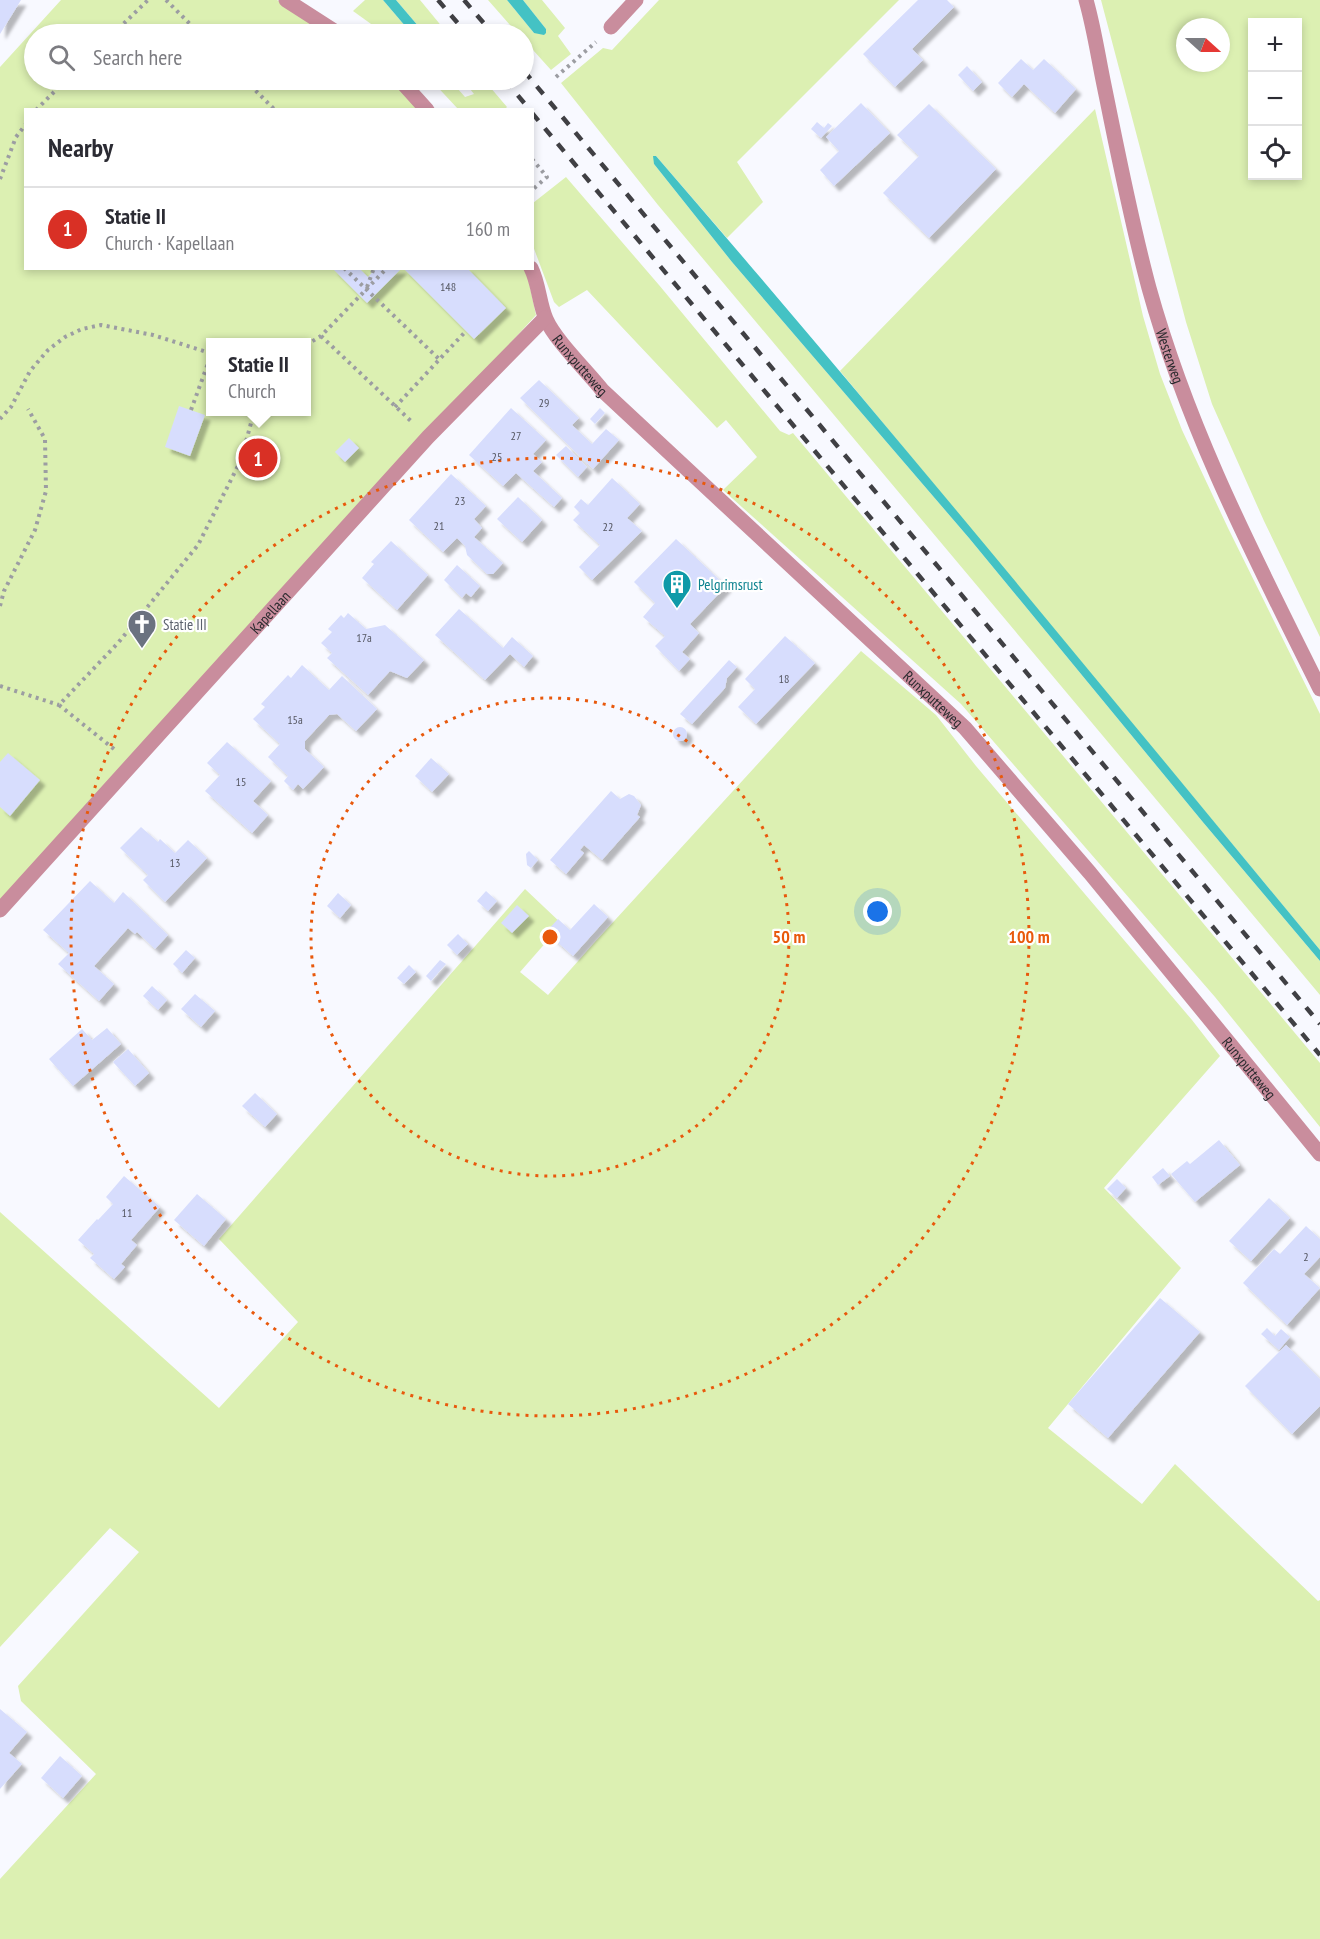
<!DOCTYPE html>
<meta charset="utf-8">
<style>
body{margin:0;font-family:"PT Sans Narrow",sans-serif;background:#f7f7f7;color:#2b2b33}
.controls{position:absolute;right:18px;top:18px;display:grid;overflow:hidden;border-radius:0px;box-shadow:0 3px 9px #0003}
.controls button{width:54px;height:54px;display:grid;place-items:center;padding:0;border:0;border-bottom:2px solid #e1e1e2;background:#fff;color:#2b2b33;font:30px sans-serif}
.compass{position:absolute;left:1176px;top:18px;width:54px;height:54px;border-radius:50%;background:#fff;box-shadow:0 3px 9px #0003;rotate:111deg}
.you{position:absolute;left:878px;top:912px;width:21px;height:21px;margin:-15px;border:4px solid #fff;border-radius:50%;background:#1a73e8;box-shadow:0 0 0 9px #1a73e833}
.badge{display:grid;place-items:center;width:39px;height:39px;border-radius:50%;background:#d93025;color:#fff;font-size:20px;font-weight:700}
.pin{position:absolute;translate:-50% -50%;border:3px solid #fff;box-shadow:0 2px 6px #0006}
.popup{position:absolute;left:206px;top:338px;width:105px;height:78px;box-sizing:border-box;display:grid;place-content:center;border-radius:0px;background:#fff;filter:drop-shadow(0 2px 4px #0005);font-size:20px;white-space:nowrap;color:#7c7c81}
.popup b{font-size:22px;color:#2b2b33}
.popup::after{content:'';position:absolute;left:50%;top:100%;margin-left:-12px;border:12px solid transparent;border-top-color:#fff}
.list{margin:0;padding:0;list-style:none}
h2{display:flex;justify-content:space-between;align-items:center;height:78px;margin:0;padding:0 24px;font-size:26px}
h2 small{font-size:20px;font-weight:400;color:#7c7c81}
.list li{display:grid;grid-template-columns:39px 1fr auto;gap:18px;align-items:center;box-sizing:border-box;height:84px;padding:0 24px;border-top:2px solid #e1e1e2}
.list b{display:block;font-size:22px;white-space:nowrap}
.list p{margin:0;font-size:20px;white-space:nowrap;color:#7c7c81}
.list em{font-size:20px;font-style:normal;color:#7c7c81}
.icon{flex:none;width:33px;height:33px;fill:none;stroke:currentColor;stroke-width:2;stroke-linecap:round;stroke-linejoin:round}
.map{position:relative;flex:none;width:1320px;height:1939px;overflow:hidden}
.search{position:absolute;background:#fff;box-shadow:0 3px 9px #0003;left:24px;top:24px;width:510px;height:66px;display:flex;align-items:center;gap:15px;box-sizing:border-box;padding:0 21px;border-radius:33px;color:#7c7c81;font-size:22px}
.panel{position:absolute;background:#fff;box-shadow:0 3px 9px #0003;left:24px;top:108px;width:510px;height:162px;border-radius:0px}
.map>svg:first-child{display:block}
.green{fill:#dcf0b2;fill-rule:evenodd}
.water{fill:#44c2c4}
.building{fill:#d7ddfd;filter:url(#shadow)}
.lines{fill:none;stroke-linecap:round;stroke-linejoin:round}
.path{stroke:#9c9da2;stroke-width:4;stroke-dasharray:3 4.5;stroke-linecap:butt}
.street{stroke:#c98d9d;stroke-width:15}
.rail{stroke:#404044;stroke-width:4.5;stroke-dasharray:10 10;stroke-linecap:butt}
.ring{fill:none;stroke:#e8590c;stroke-width:3;stroke-dasharray:3 6}
.labels{text-anchor:middle;dominant-baseline:central;stroke-width:4.5;stroke-linejoin:round;paint-order:stroke}
.number-label{font-size:12px;fill:#555762}
.street-label{font-size:15px;fill:#2a2a2e;stroke:#fff}
.culture-label{font-size:15px;fill:#0d838f;stroke:#fff;text-anchor:start}
.worship-label{font-size:15px;fill:#5b616d;stroke:#fff;text-anchor:start}
.centre{fill:#e8590c;stroke:#fff;stroke-width:3}
.ring-label{font-size:18px;text-anchor:middle;font-weight:bold;fill:#e8590c;stroke:#fff;stroke-width:4.5;stroke-linejoin:round;paint-order:stroke}
</style>
<div class="map">
<svg width="1320" height="1939" viewBox="0 0 1320 1939">
<defs>
<filter id="shadow"><feDropShadow dx="5.5" dy="5.5" stdDeviation="1.5" flood-color="#0004"/></filter>
</defs>
<rect width="100%" height="100%" fill="#f8f9ff"/>
<g class="green">
<path d="M61,0H277L327,34H34V80H390L401,88L421,109L26,110V268L526,269L536,315L0,906V67ZM210,342H306V412H210Z"/>
<polygon points="365,0 383,0 412,34 385,34 353,11"/>
<polygon points="396,0 420,0 448,34 425,34"/>
<polygon points="488,0 507,0 534,33 546,29 523,0 542,0 565,28 558,36 571,54 551,70 524,40 524,34 518,34"/>
<polygon points="659,0 899,0 737,162 763,202 727,238 656,156 654,164 732,262 969,538 1202,821 1320,961 1320,995 658,205 561,83 603,48 612,50"/>
<path d="M1101,0H1320V637L1264,521L1212,404L1186,322ZM1252,22H1298V176H1252ZM1185,27H1221V63H1185Z"/>
<polygon points="431,80 450,80 465,97 474,94 463,80 484,80 507,107 504,110 458,109"/>
<polygon points="1095,109 1143,316 1160,374 1182,430 1228,528 1320,714 1320,950 840,371"/>
<polygon points="566,177 659,285 780,431 789,435 793,433 1320,1063 1320,1127 1215,997 961,704 723,490 757,457 726,420 717,428 587,290 559,307 554,302 533,246 533,203"/>
<polygon points="861,651 936,715 976,766 1192,1020 1220,1056 1104,1188 1181,1268 1048,1428 1142,1504 1175,1464 1318,1601 1320,1600 1320,1939 0,1939 0,1879 96,1774 21,1701 18,1686 139,1552 110,1528 0,1647 0,1212 219,1408 298,1322 219,1239 525,889 562,924 520,972 548,995 594,943"/>
</g>
<g class="water">
<polygon points="383,0 396,0 425,34 412,34"/>
<polygon points="507,0 523,0 546,29 546,33 544,35 534,33"/>
<path d="M653,156H656C882,417 1100,684 1320,950V961L1202,821L969,538L732,262L654,164Z"/>
</g>
<g class="building">
<polygon points="0,0 21,0 0,34"/>
<polygon points="918,0 947,0 954,7 912,49 923,60 895,87 863,54"/>
<polygon points="1021,59 1033,70 1044,59 1076,89 1055,113 1024,84 1012,97 998,83"/>
<polygon points="967,66 982,82 973,91 958,75"/>
<polygon points="861,103 890,133 834,186 820,170 839,151 826,137"/>
<polygon points="929,104 996,169 929,238 883,193 919,156 897,135"/>
<polygon points="817,122 824,128 828,123 832,126 821,138 811,129"/>
<polygon points="332,268 359,268 368,277 376,268 402,268 367,303"/>
<polygon points="403,268 467,268 506,308 474,339"/>
<polygon points="539,380 579,418 572,425 592,444 606,429 619,440 593,469 520,398"/>
<polygon points="179,406 205,415 190,456 165,447"/>
<polygon points="511,408 546,440 533,454 542,462 533,471 562,498 554,507 516,473 503,486 469,455"/>
<polygon points="600,408 605,413 595,424 590,419"/>
<polygon points="349,438 359,448 345,462 335,452"/>
<polygon points="566,446 587,467 578,477 556,455"/>
<polygon points="451,474 486,506 474,519 482,528 474,537 503,563 493,574 487,574 467,555 465,546 457,538 443,552 409,520"/>
<polygon points="612,478 640,504 627,518 642,531 592,580 579,567 600,545 573,520 580,513 574,507 581,499 588,505"/>
<polygon points="518,497 542,520 522,542 497,519"/>
<polygon points="676,539 726,586 690,624 699,633 682,652 690,659 679,671 655,646 665,636 643,617 655,603 634,582"/>
<polygon points="391,541 428,575 397,610 362,578 374,564 371,562"/>
<polygon points="457,565 480,586 471,597 466,593 462,598 444,580"/>
<polygon points="459,609 503,648 512,637 533,656 524,667 510,654 485,680 435,635"/>
<polygon points="348,613 366,629 385,625 424,660 407,678 390,671 368,695 327,658 332,653 321,643 332,632 328,629 341,615 344,618"/>
<polygon points="785,636 815,663 756,724 738,707 755,689 745,679"/>
<polygon points="729,660 737,667 727,678 725,688 692,724 680,714"/>
<polygon points="302,665 329,690 342,676 377,709 356,731 337,714 329,715 305,741 305,749 324,767 303,789 298,784 293,790 284,781 288,776 268,757 280,744 253,719 265,707 261,704 288,675 291,678"/>
<circle cx="680" cy="734" r="7"/>
<polygon points="227,742 271,781 253,801 268,815 252,833 205,791 220,775 207,763"/>
<polygon points="8,753 40,780 10,816 0,807 0,762"/>
<polygon points="431,758 449,774 432,792 415,776"/>
<polygon points="611,791 620,799 629,794 634,796 641,805 637,815 640,817 602,860 584,845 580,850 584,853 566,874 550,860"/>
<polygon points="141,827 158,842 160,839 175,853 188,840 207,858 165,902 143,880 148,875 120,848"/>
<polygon points="529,851 538,860 531,868 527,865 526,854"/>
<polygon points="90,881 114,903 123,892 168,935 155,949 137,932 135,934 128,928 94,966 114,984 99,1001 58,964 69,953 43,930"/>
<polygon points="486,891 497,901 488,911 477,901"/>
<polygon points="338,893 351,905 340,918 327,906"/>
<polygon points="594,904 608,917 573,956 546,932 558,919 570,930"/>
<polygon points="517,905 529,916 512,933 501,923"/>
<polygon points="458,934 468,944 457,955 447,945"/>
<polygon points="186,950 195,958 182,973 173,964"/>
<polygon points="440,960 446,964 431,981 426,976"/>
<polygon points="409,965 416,972 404,984 397,978"/>
<polygon points="152,986 167,1000 158,1010 143,996"/>
<polygon points="195,994 215,1011 201,1027 181,1009"/>
<polygon points="107,1028 121,1044 73,1086 49,1059 82,1029 92,1040"/>
<polygon points="128,1049 149,1073 135,1086 113,1062"/>
<polygon points="255,1093 277,1114 265,1127 242,1106"/>
<polygon points="1219,1140 1240,1165 1195,1202 1171,1174 1187,1161 1190,1164"/>
<polygon points="1163,1168 1170,1176 1158,1185 1152,1177"/>
<polygon points="124,1176 160,1207 131,1240 137,1245 121,1264 125,1267 114,1279 90,1258 94,1254 78,1240 97,1219 98,1220 113,1204 106,1197"/>
<polygon points="1117,1179 1126,1188 1117,1198 1107,1189"/>
<polygon points="197,1194 226,1219 204,1246 174,1220"/>
<polygon points="1269,1198 1290,1218 1251,1261 1229,1241"/>
<polygon points="1306,1226 1320,1239 1320,1257 1304,1274 1320,1288 1287,1325 1243,1283 1274,1249 1280,1254"/>
<polygon points="1160,1298 1200,1332 1108,1438 1068,1404"/>
<polygon points="1267,1328 1275,1336 1281,1329 1290,1337 1279,1350 1261,1334"/>
<polygon points="1286,1345 1320,1379 1320,1406 1292,1434 1245,1386"/>
<polygon points="0,1709 27,1732 9,1753 22,1764 0,1789"/>
<polygon points="60,1756 82,1776 63,1798 41,1778"/>
</g>
<g class="lines">
<g class="path">
<polyline points="166,0 200,34"/>
<polyline points="113,34 148,0"/>
<polyline points="556,77 596,42"/>
<polyline points="245,80 275,110"/>
<polyline points="36,110 66,80"/>
<polyline points="532,159 547,177 532,190"/>
<polyline points="0,179 16,137 26,124"/>
<polyline points="344,268 439,359"/>
<polyline points="367,287 374,268"/>
<polyline points="321,336 412,422"/>
<polyline points="306,345 321,336 387,268"/>
<polyline points="395,407 466,331"/>
<polyline points="191,410 210,358"/>
<polyline points="0,419 11,407 30,371 48,350 65,337 82,329 101,325 153,335 210,353"/>
<polyline points="0,606 4,591 35,530 46,491 45,439 28,409"/>
<polyline points="0,686 59,705"/>
<polyline points="114,749 59,705 118,643 198,545 241,460 254,412"/>
</g>
<g class="street">
<polyline points="286,0 339,34"/>
<path id="s1" d="M1086,0C1094,28 1098,56 1104,85C1118,153 1131,221 1149,288C1189,432 1254,556 1320,689"/>
<polyline points="611,27 636,0"/>
<polyline points="400,80 427,110"/>
<path id="s2" d="M531,268C539,284 539,303 546,319C555,340 587,371 602,390L965,728L1090,873L1320,1154"/>
<path id="s3" d="M0,910L428,437L545,318"/>
</g>
<g class="rail">
<polyline points="438,0 467,34"/>
<polyline points="464,0 493,34"/>
<polyline points="524,71 1320,1024"/>
<polyline points="505,80 530,110"/>
<polyline points="532,113 1320,1055"/>
</g>
</g>
<g class="ring">
<circle cx="550" cy="937" r="239"/>
<circle cx="550" cy="937" r="479"/>
</g>
<defs>
<g id="building-pin" transform="scale(1.5)"><path d="M0 17L-7.5 6A9.5 9.5 0 1 1 7.5 6Z" fill="#0f9aa8" stroke="#fff"/><path d="M-4-6H4V6H1V3H-1V6H-4ZM-2.5-4.3h1.7v1.8h-1.7ZM.8-4.3h1.7v1.8H.8ZM-2.5-1h1.7V.8h-1.7ZM.8-1h1.7V.8H.8Z" fill="#fff"/></g>
<g id="church-pin" transform="scale(1.5)"><path d="M0 17L-7.5 6A9.5 9.5 0 1 1 7.5 6Z" fill="#6b7280" stroke="#fff"/><path d="M-1.2-6h2.4v3.5h3.3v2.4h-3.3V6h-2.4V-.1h-3.3v-2.4h3.3Z" fill="#fff"/></g>
</defs>
<g fill-rule="evenodd">
<use href="#building-pin" x="677" y="584"/>
<use href="#church-pin" x="142" y="624"/>
</g>
<g class="labels">
<g class="number-label">
<text x="448" y="286">148</text>
<text x="544" y="402">29</text>
<text x="516" y="435">27</text>
<text x="497" y="456">25</text>
<text x="460" y="500">23</text>
<text x="439" y="525">21</text>
<text x="608" y="526">22</text>
<text x="364" y="637">17a</text>
<text x="784" y="678">18</text>
<text x="295" y="719">15a</text>
<text x="241" y="781">15</text>
<text x="175" y="862">13</text>
<text x="127" y="1212">11</text>
<text x="1306" y="1256">2</text>
</g>
<g class="street-label">
<text stroke="none"><textPath href="#s1" startOffset="366">Westerweg</textPath></text>
<text stroke="none"><textPath href="#s2" startOffset="111">Runxputteweg</textPath></text>
<text stroke="none"><textPath href="#s3" startOffset="402">Kapellaan</textPath></text>
<text stroke="none"><textPath href="#s2" startOffset="597">Runxputteweg</textPath></text>
<text stroke="none"><textPath href="#s2" startOffset="1083">Runxputteweg</textPath></text>
</g>
<g class="culture-label">
<text x="698" y="584">Pelgrimsrust</text>
</g>
<g class="worship-label">
<text x="163" y="624">Statie III</text>
</g>
</g>
<circle cx="550" cy="937" r="9" class="centre"/>
<g class="ring-label">
<text x="789" y="943">50 m</text>
<text x="1029" y="943">100 m</text>
</g>
</svg>
<div class="controls">
<button>+</button>
<button>−</button>
<button><svg class="icon" aria-label="locate" viewBox="0 0 24 24"><circle cx="12" cy="12" r="6"/><path d="M12 2v4M12 18v4M2 12h4M18 12h4"/></svg></button>
</div>
<svg class="compass" viewBox="-18 -18 36 36"><path d="M0-13l5 13h-10z" fill="#e53935"/><path d="M0 13l5-13h-10z" fill="#7c7c81"/></svg>
<div class="you"></div>
<div class="pin badge" style="left:258px;top:458px">1</div>
<div class="popup"><b>Statie II</b>Church</div>
<div class="search"><svg class="icon" aria-label="search" viewBox="0 0 24 24"><circle cx="10" cy="10" r="6"/><path d="M15 15l6 6"/></svg>Search here</div>
<section class="panel">
<h2>Nearby<small></small></h2>
<ul class="list">
<li><span class="badge">1</span><div><b>Statie II</b><p>Church · Kapellaan</p></div><em>160 m</em></li>
</ul>
</section>
</div>
